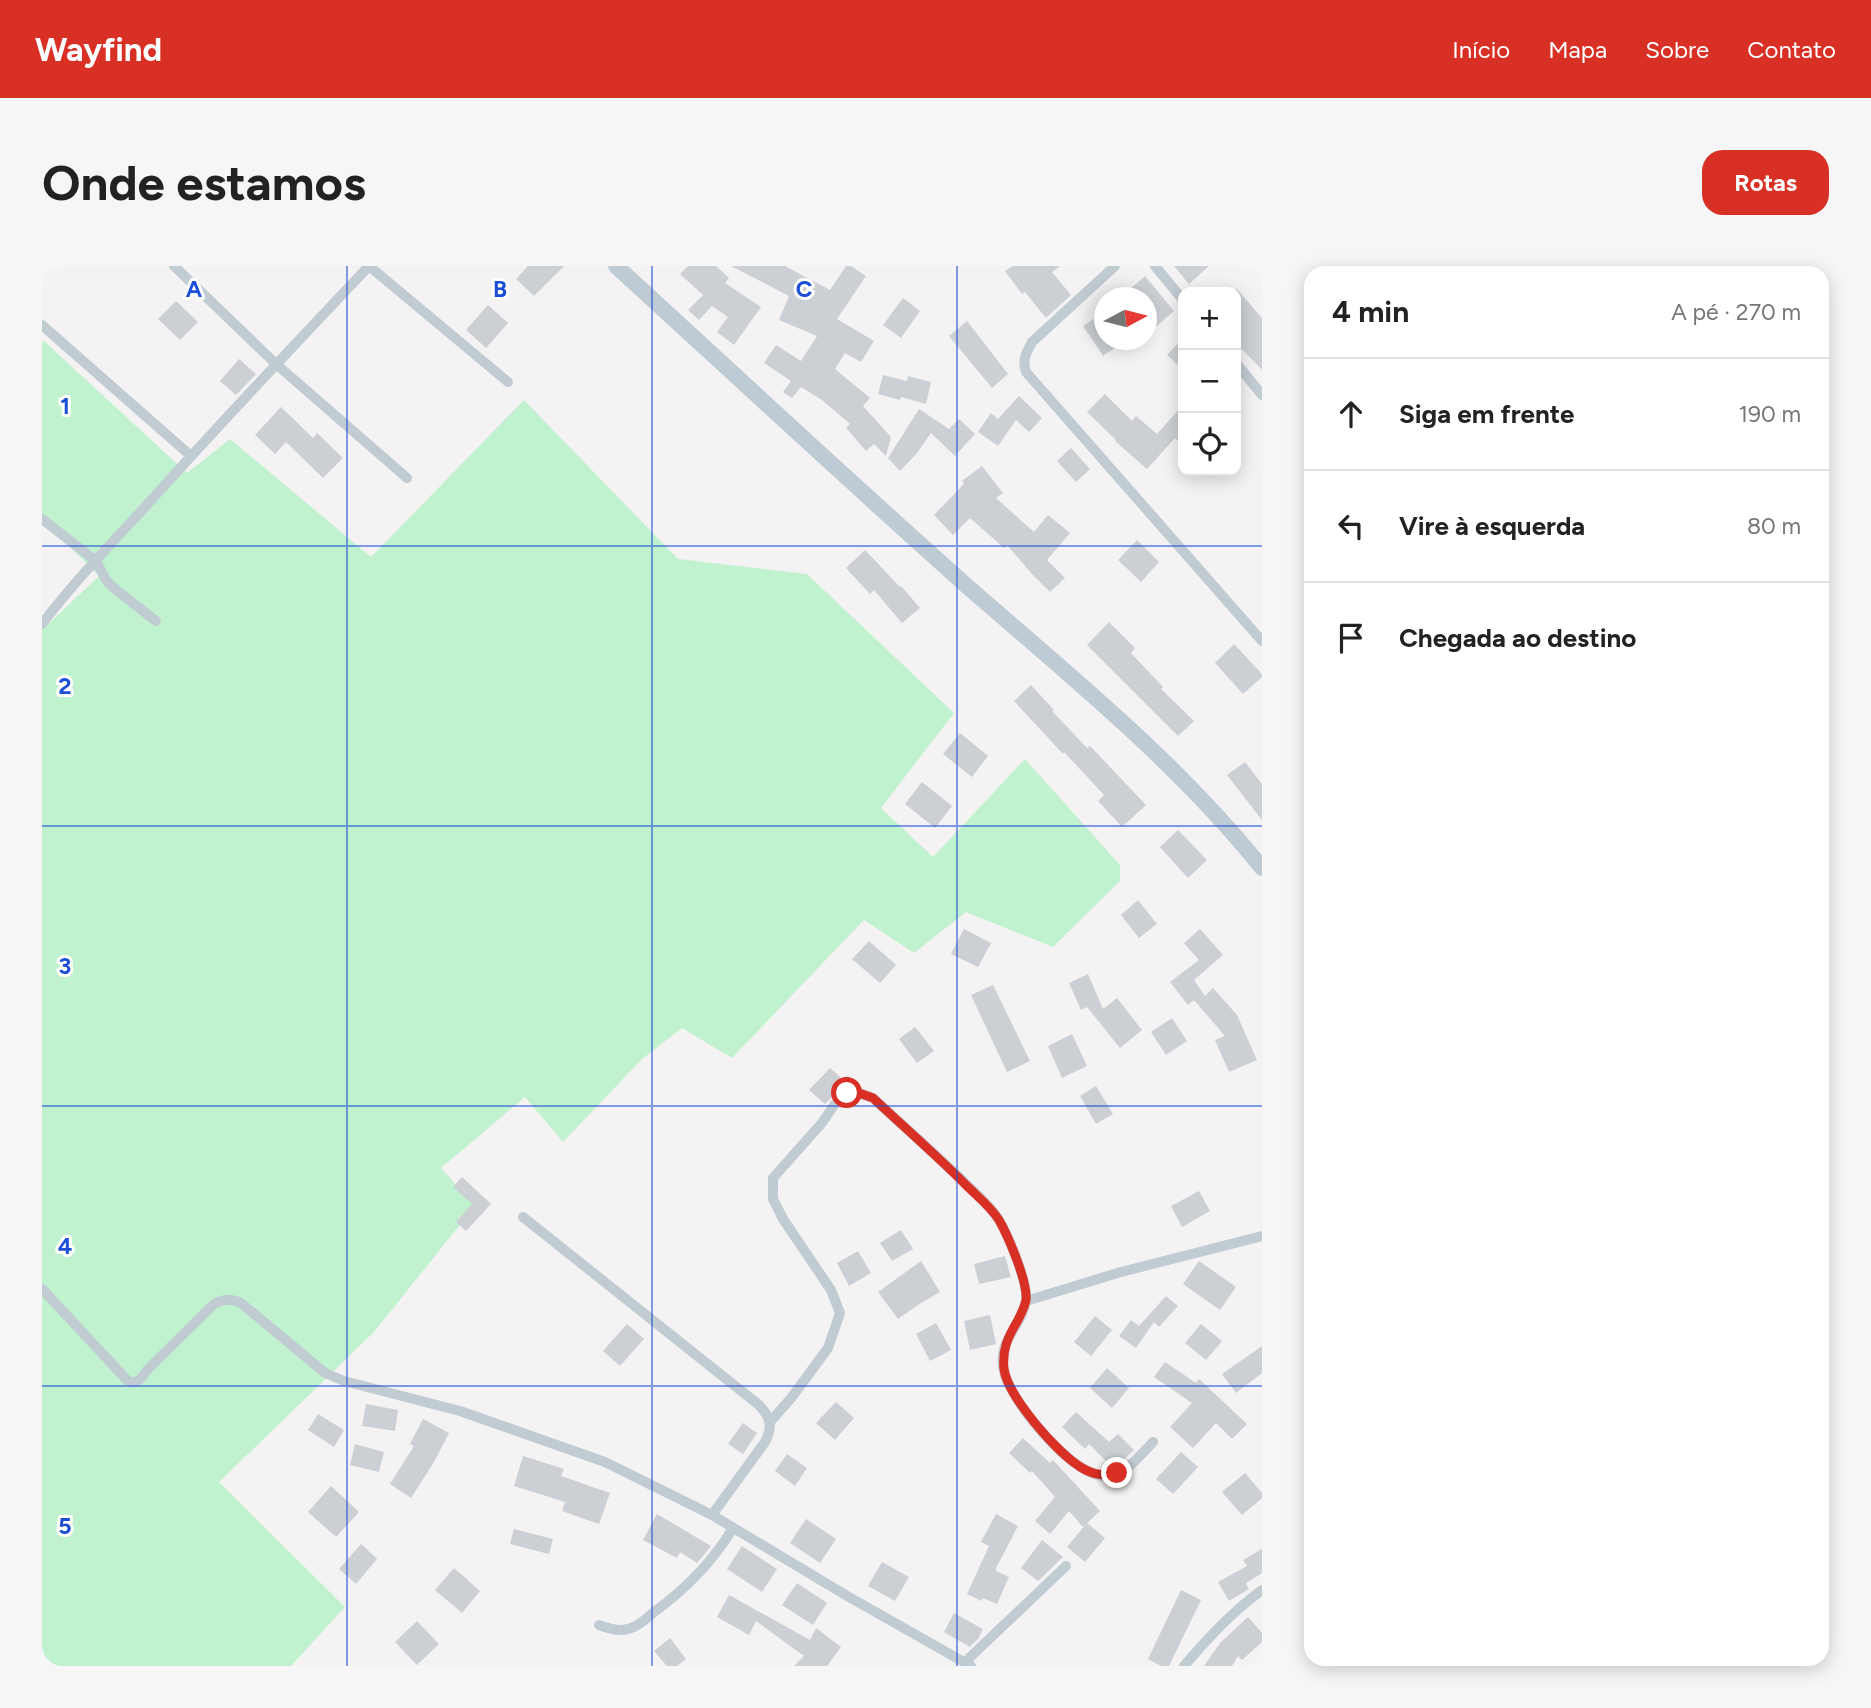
<!DOCTYPE html>
<html lang="pt">
<meta charset="utf-8">
<style>
body{margin:0;font-family:Figtree,sans-serif;background:#f6f6f6;color:#222}
.controls{position:absolute;right:21px;top:21px;display:grid;overflow:hidden;border-radius:14px;box-shadow:0 4px 18px #0003}
.controls button{width:63px;height:63px;display:grid;place-items:center;padding:0;border:0;border-bottom:2px solid #e0e0e0;background:#fff;color:#222;font:35px sans-serif}
.compass{position:absolute;left:1052px;top:21px;width:63px;height:63px;border-radius:50%;background:#fff;box-shadow:0 4px 18px #0003;rotate:83deg}
.stop{position:absolute;width:21px;height:21px;margin:-16px;border:5px solid #d93025;border-radius:50%;background:#fff}
.stop.end{background:#d93025;border-color:#fff;box-shadow:0 2px 7px #0008}
.list{margin:0;padding:0;list-style:none}
h2{display:flex;justify-content:space-between;align-items:center;height:91px;margin:0;padding:0 28px;font-size:30px}
h2 small{font-size:23px;font-weight:400;color:#767676}
.list li{display:grid;grid-template-columns:46px 1fr auto;gap:21px;align-items:center;box-sizing:border-box;height:112px;padding:0 28px;border-top:2px solid #e0e0e0}
.list b{display:block;font-size:26px;white-space:nowrap}
.list em{font-size:23px;font-style:normal;color:#767676}
.icon{flex:none;width:38px;height:38px;fill:none;stroke:currentColor;stroke-width:2;stroke-linecap:round;stroke-linejoin:round}
.map{position:relative;flex:none;width:1220px;height:1400px;overflow:hidden;border-radius:21px}
header{display:flex;align-items:center;gap:42px;box-sizing:border-box;height:98px;padding:0 35px;background:#d93025;color:#fff}
header strong{font-size:33px}
nav{display:flex;gap:38px;margin-inline-start:auto;font-size:24px}
.intro{display:flex;align-items:center;justify-content:space-between;box-sizing:border-box;height:168px;padding:0 42px}
h1{margin:0;font-size:49px}
.button{padding:18px 32px;border-radius:21px;background:#d93025;color:#fff;font-size:24px;font-weight:700}
main{display:flex;gap:42px;padding:0 42px}
aside{flex:1;background:#fff;border-radius:21px;box-shadow:0 4px 18px #0003}
.map>svg:first-child{display:block}
.green{fill:#c1f2cf}
.building{fill:#ccd0d5}
.lines{fill:none;stroke-linecap:round;stroke-linejoin:round}
.street{stroke:#c0cbd2;stroke-width:10}
.secondary{stroke:#becbd4;stroke-width:16}
.route{stroke:#d93025;stroke-width:9}
.grid{fill:none;stroke:#1d4ed8;stroke-width:2;stroke-opacity:0.55}
.grid-label{font-size:23px;text-anchor:middle;font-weight:bold;fill:#1d4ed8;stroke:#fff;stroke-width:6;stroke-linejoin:round;paint-order:stroke}
</style>
<header>
<strong>Wayfind</strong>
<nav><a>Início</a><a>Mapa</a><a>Sobre</a><a>Contato</a></nav>
</header>
<div class="intro"><h1>Onde estamos</h1><a class="button">Rotas</a></div>
<main>
<div class="map">
<svg width="1220" height="1400" viewBox="0 0 1220 1400">
<rect width="100%" height="100%" fill="#f4f2f2"/>
<polygon class="green" points="2,75 145,207 188,173 329,291 482,134 636,293 765,308 912,447 839,542 891,591 983,493 1078,599 1078,615 1011,681 924,646 872,687 822,654 690,792 640,762 600,793 521,876 483,831 399,902 433,940 332,1066 177,1216 303,1341 249,1400 0,1400 0,364 57,310 0,253 0,77"/>
<g class="building">
<polygon points="486,0 522,0 492,30 474,13"/>
<polygon points="646,0 674,0 687,12 683,17 719,41 692,79 675,66 686,51 670,40 657,54 646,44 661,29 638,8"/>
<polygon points="689,0 743,0 788,24 804,0 809,0 824,10 795,53 832,75 819,96 803,87 793,103 828,132 821,140 849,171 844,190 832,178 824,185 804,162 808,158 780,134 759,121 750,132 741,126 749,115 722,97 734,79 759,95 775,70 737,54 747,30"/>
<polygon points="971,0 1018,0 1010,6 1029,29 1004,52 983,26 980,28 963,5"/>
<polygon points="1132,0 1167,0 1147,18"/>
<polygon points="1103,10 1132,45 1109,65 1104,59 1104,32 1078,32"/>
<polygon points="1194,22 1220,52 1220,104 1194,77"/>
<polygon points="861,32 878,45 859,72 841,59"/>
<polygon points="134,35 156,56 138,74 116,53"/>
<polygon points="446,39 466,57 444,82 424,64"/>
<polygon points="1062,46 1062,74 1085,74 1062,89 1062,91 1041,60"/>
<polygon points="925,55 966,108 950,122 907,70"/>
<polygon points="1141,72 1141,104 1125,89"/>
<polygon points="197,93 214,108 194,129 178,115"/>
<polygon points="841,109 865,115 866,110 889,116 884,138 859,131 858,134 836,128"/>
<polygon points="1063,128 1090,155 1094,150 1115,168 1141,139 1141,180 1133,172 1105,203 1073,175 1074,174 1045,146"/>
<polygon points="977,130 1000,152 987,166 974,154 956,180 936,166 949,147 956,153"/>
<polygon points="239,141 271,172 275,167 301,192 281,212 244,176 233,188 213,169"/>
<polygon points="877,143 907,163 917,153 933,168 913,190 889,167 875,187 858,205 846,192"/>
<polygon points="1029,182 1048,203 1034,216 1015,195"/>
<polygon points="940,200 961,227 954,232 992,266 1006,249 1028,267 1005,294 1023,312 1008,326 990,308 965,279 962,282 928,252 911,269 892,249 922,218 920,215"/>
<polygon points="1095,274 1117,296 1099,316 1076,294"/>
<polygon points="823,284 858,321 859,320 878,342 860,357 832,324 828,328 804,302"/>
<polygon points="1067,356 1093,382 1089,387 1121,421 1119,423 1152,455 1136,470 1045,379"/>
<polygon points="1192,378 1220,408 1220,411 1201,428 1173,397"/>
<polygon points="989,419 1012,444 1010,445 1045,482 1048,480 1104,539 1080,561 1056,535 1062,529 1022,486 1021,488 972,435"/>
<polygon points="918,467 946,490 930,511 901,488"/>
<polygon points="1203,496 1220,518 1220,554 1185,509"/>
<polygon points="880,516 910,540 893,562 863,538"/>
<polygon points="1136,564 1165,594 1146,612 1118,581"/>
<polygon points="1096,634 1115,658 1097,672 1079,649"/>
<polygon points="922,663 949,677 936,701 909,688"/>
<polygon points="1158,663 1181,689 1152,714 1163,730 1171,722 1195,749 1215,794 1187,806 1173,774 1183,770 1152,734 1146,739 1128,716 1157,694 1142,677"/>
<polygon points="827,675 854,699 838,717 810,693"/>
<polygon points="1046,708 1061,743 1075,732 1100,764 1078,782 1045,741 1039,744 1027,717"/>
<polygon points="951,719 988,795 965,806 929,729"/>
<polygon points="1130,752 1145,775 1124,789 1109,766"/>
<polygon points="873,761 892,785 875,797 857,773"/>
<polygon points="1030,768 1045,800 1020,812 1006,780"/>
<polygon points="788,802 806,818 800,821 783,838 767,824"/>
<polygon points="1054,820 1071,848 1054,858 1038,830"/>
<polygon points="420,911 449,938 424,965 414,956 430,938 411,921"/>
<polygon points="1157,925 1168,945 1140,961 1129,940"/>
<polygon points="859,964 871,983 850,995 838,977"/>
<polygon points="816,985 829,1007 807,1020 795,997"/>
<polygon points="963,990 969,1011 937,1018 932,998"/>
<polygon points="879,995 898,1026 879,1037 856,1053 836,1026"/>
<polygon points="1157,995 1194,1021 1178,1044 1141,1018"/>
<polygon points="1124,1030 1136,1040 1117,1061 1112,1056 1094,1082 1077,1070 1089,1054 1097,1060"/>
<polygon points="948,1049 954,1078 928,1084 922,1055"/>
<polygon points="1053,1050 1070,1064 1049,1090 1032,1076"/>
<polygon points="894,1057 909,1084 888,1095 874,1068"/>
<polygon points="585,1058 602,1073 578,1100 561,1085"/>
<polygon points="1159,1058 1180,1075 1164,1094 1143,1077"/>
<polygon points="1220,1080 1220,1107 1194,1127 1180,1108"/>
<polygon points="1123,1096 1154,1117 1157,1113 1205,1158 1190,1173 1174,1157 1151,1182 1128,1161 1150,1137 1112,1111"/>
<polygon points="1065,1102 1087,1122 1070,1142 1048,1122"/>
<polygon points="794,1136 812,1152 793,1174 774,1157"/>
<polygon points="324,1138 356,1144 353,1165 320,1160"/>
<polygon points="1034,1146 1067,1176 1076,1168 1092,1184 1080,1195 1070,1201 1047,1178 1043,1183 1020,1161"/>
<polygon points="276,1148 302,1164 292,1181 266,1164"/>
<polygon points="381,1153 407,1167 392,1196 369,1232 348,1218 372,1180 368,1178"/>
<polygon points="701,1157 715,1167 701,1188 686,1178"/>
<polygon points="981,1172 1008,1197 1011,1194 1058,1245 1041,1261 1027,1245 1008,1268 993,1255 1013,1231 990,1205 988,1207 967,1187"/>
<polygon points="313,1178 342,1186 337,1206 308,1199"/>
<polygon points="1139,1186 1156,1201 1131,1228 1114,1213"/>
<polygon points="745,1188 765,1202 753,1220 733,1205"/>
<polygon points="481,1190 522,1203 519,1210 568,1227 557,1258 520,1245 523,1236 472,1220"/>
<polygon points="1203,1207 1220,1227 1220,1232 1200,1249 1180,1226"/>
<polygon points="289,1220 317,1246 294,1271 266,1246"/>
<polygon points="615,1248 669,1280 655,1297 638,1286 635,1292 601,1274"/>
<polygon points="954,1248 976,1260 954,1302 954,1305 967,1311 955,1338 941,1332 940,1335 925,1328 947,1280 939,1276"/>
<polygon points="764,1253 794,1273 778,1297 748,1277"/>
<polygon points="1045,1257 1063,1272 1043,1296 1025,1281"/>
<polygon points="472,1263 511,1273 507,1288 468,1278"/>
<polygon points="1000,1274 1021,1291 996,1315 979,1302"/>
<polygon points="319,1278 335,1293 314,1318 297,1303"/>
<polygon points="700,1280 735,1303 720,1326 685,1303"/>
<polygon points="1220,1283 1220,1307 1204,1317 1207,1323 1187,1335 1176,1316 1205,1300 1201,1294"/>
<polygon points="840,1296 867,1311 853,1335 826,1320"/>
<polygon points="412,1302 438,1325 420,1347 393,1324"/>
<polygon points="755,1317 785,1337 771,1359 740,1339"/>
<polygon points="1139,1324 1159,1334 1127,1400 1119,1400 1106,1393"/>
<polygon points="687,1329 768,1374 774,1362 799,1381 785,1400 752,1400 762,1390 714,1355 707,1369 675,1351"/>
<polygon points="912,1347 941,1363 936,1373 928,1381 902,1366"/>
<polygon points="1206,1351 1220,1367 1220,1376 1200,1394 1196,1390 1190,1400 1162,1400 1178,1377"/>
<polygon points="375,1355 397,1378 375,1399 353,1376"/>
<polygon points="628,1372 644,1393 635,1400 625,1400 612,1385"/>
</g>
<g class="lines">
<g class="street">
<polyline points="132,0 234,98 365,212"/>
<polyline points="327,0 466,116"/>
<path d="M1073,0L990,76C984,87 980,94 984,106L1220,375"/>
<polyline points="1113,0 1141,34"/>
<polyline points="0,59 149,190"/>
<polyline points="1194,97 1220,129"/>
<polyline points="0,253 54,295 64,314 73,323 114,355"/>
<path d="M0,358C34,313 75,272 113,230C183,152 255,76 327,0"/>
<path d="M481,951L717,1139C729,1152 731,1160 723,1176L670,1249"/>
<path d="M0,1023L84,1113C94,1122 100,1111 106,1103L172,1038C182,1033 188,1032 199,1037L283,1107L302,1115L418,1145L563,1196L670,1249L807,1331L929,1400"/>
<polyline points="984,1035 1079,1006 1220,970"/>
<path d="M728,1156L750,1131L786,1082L798,1047L789,1024L741,953L731,933V912L779,858L793,838L805,827H817L831,832C861,860 892,887 921,915C933,927 948,939 957,954C966,969 986,1016 984,1034C981,1061 952,1075 963,1109C972,1138 1031,1212 1065,1210C1085,1208 1098,1189 1111,1176"/>
<path d="M557,1359C568,1363 578,1366 589,1362C598,1359 605,1352 612,1346C644,1323 671,1295 691,1262"/>
<polyline points="923,1396 1024,1300"/>
<path d="M1142,1400C1166,1372 1190,1346 1220,1324"/>
</g>
<path class="secondary" d="M574,0C691,107 807,215 926,321C1028,410 1135,496 1220,602"/>
</g>
<g class="lines">
<path class="route" d="M805,827H817L831,832C862,861 894,889 924,919C935,930 949,941 957,954C966,970 986,1016 984,1034C983,1040 979,1048 976,1054C966,1071 960,1083 962,1103C966,1131 1016,1188 1040,1202C1052,1209 1062,1210 1075,1207"/>
</g>
<path class="grid" d="M305,0V1400M610,0V1400M915,0V1400M0,280H1220M0,560H1220M0,840H1220M0,1120H1220"/>
<g class="grid-label">
<text x="152" y="31">A</text>
<text x="458" y="31">B</text>
<text x="762" y="31">C</text>
<text x="23" y="148">1</text>
<text x="23" y="428">2</text>
<text x="23" y="708">3</text>
<text x="23" y="988">4</text>
<text x="23" y="1268">5</text>
</g>
</svg>
<div class="controls">
<button>+</button>
<button>−</button>
<button><svg class="icon" aria-label="locate" viewBox="0 0 24 24"><circle cx="12" cy="12" r="6"/><path d="M12 2v4M12 18v4M2 12h4M18 12h4"/></svg></button>
</div>
<svg class="compass" viewBox="-18 -18 36 36"><path d="M0-13l5 13h-10z" fill="#e53935"/><path d="M0 13l5-13h-10z" fill="#767676"/></svg>
<div class="stop" style="left:805px;top:827px"></div>
<div class="stop end" style="left:1075px;top:1207px"></div>
</div>
<aside>
<h2>4 min<small>A pé · 270 m</small></h2>
<ul class="list">
<li><svg class="icon" aria-label="ahead" viewBox="0 0 24 24"><path d="M12 20V5M6 11l6-6 6 6"/></svg><div><b>Siga em frente</b></div><em>190 m</em></li>
<li><svg class="icon" aria-label="left" viewBox="0 0 24 24"><path d="M17 20v-9H6M10 6l-5 5 5 5"/></svg><div><b>Vire à esquerda</b></div><em>80 m</em></li>
<li><svg class="icon" aria-label="arrive" viewBox="0 0 24 24"><path d="M6 21V4h12l-3 4 3 4H6"/></svg><div><b>Chegada ao destino</b></div></li>
</ul>
</aside>
</main>
